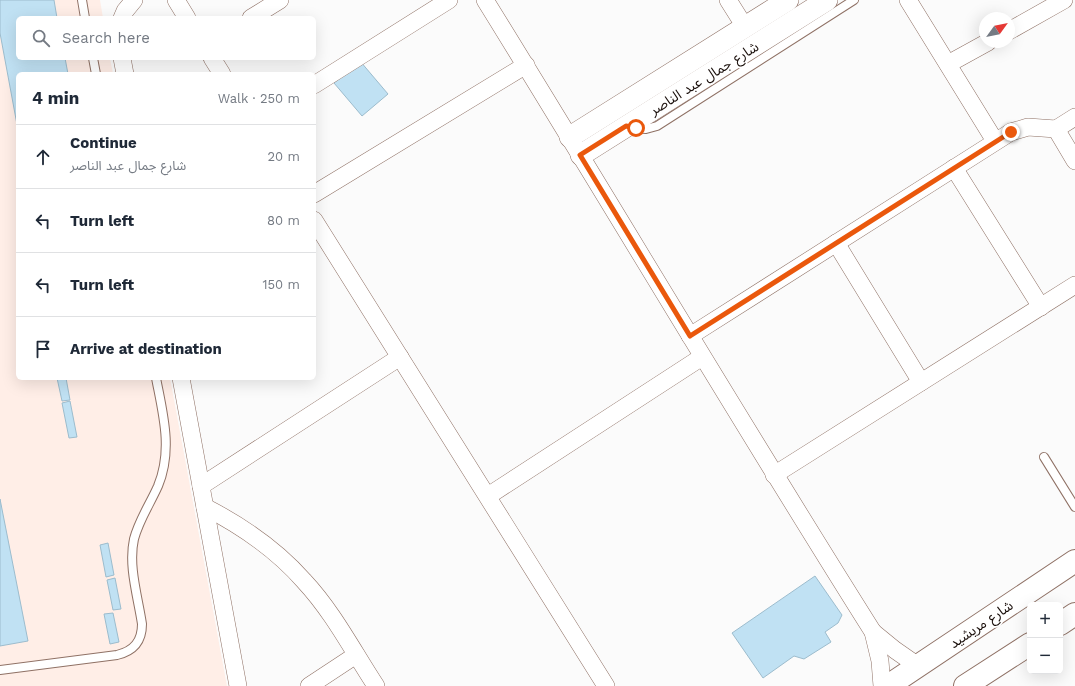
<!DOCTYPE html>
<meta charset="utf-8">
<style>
body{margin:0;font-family:"Work Sans","Noto Sans Arabic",sans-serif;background:#f6f6f7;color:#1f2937}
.controls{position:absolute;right:12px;bottom:12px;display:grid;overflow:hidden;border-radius:6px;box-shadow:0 4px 16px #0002}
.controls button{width:36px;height:36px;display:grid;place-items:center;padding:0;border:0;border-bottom:1px solid #e0e1e3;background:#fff;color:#1f2937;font:20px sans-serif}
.compass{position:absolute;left:979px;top:12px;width:36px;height:36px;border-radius:50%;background:#fff;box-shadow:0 4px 16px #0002;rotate:57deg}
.stop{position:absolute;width:12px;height:12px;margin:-9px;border:3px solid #ea580c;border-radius:50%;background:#fff}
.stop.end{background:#ea580c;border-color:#fff;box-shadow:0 1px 4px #0008}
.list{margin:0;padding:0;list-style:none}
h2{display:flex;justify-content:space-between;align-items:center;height:52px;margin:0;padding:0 16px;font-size:17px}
h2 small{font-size:13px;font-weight:400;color:#747a83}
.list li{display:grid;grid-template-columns:26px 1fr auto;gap:12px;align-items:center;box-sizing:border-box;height:64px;padding:0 16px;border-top:1px solid #e0e1e3}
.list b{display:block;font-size:15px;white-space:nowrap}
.list p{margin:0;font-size:13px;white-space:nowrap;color:#747a83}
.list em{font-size:13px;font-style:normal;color:#747a83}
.icon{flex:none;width:22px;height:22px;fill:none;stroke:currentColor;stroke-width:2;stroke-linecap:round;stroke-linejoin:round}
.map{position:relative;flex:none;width:1075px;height:686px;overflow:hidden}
.search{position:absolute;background:#fff;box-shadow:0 4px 16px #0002;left:16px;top:16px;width:300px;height:44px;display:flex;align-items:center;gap:10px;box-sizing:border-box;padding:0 14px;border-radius:6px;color:#747a83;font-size:15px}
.panel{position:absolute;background:#fff;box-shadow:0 4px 16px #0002;left:16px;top:72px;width:300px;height:308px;border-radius:6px}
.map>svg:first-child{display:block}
.built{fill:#ffeee7}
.building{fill:#c0e1f3;stroke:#9cbccd}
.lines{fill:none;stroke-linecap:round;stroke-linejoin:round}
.service-casing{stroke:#8f7165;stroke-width:10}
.minor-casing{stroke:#8f7165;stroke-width:18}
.tertiary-casing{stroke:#8f7165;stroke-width:22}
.secondary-casing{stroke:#8f7165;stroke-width:24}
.service{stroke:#fff;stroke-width:8}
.minor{stroke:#fff;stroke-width:17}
.tertiary{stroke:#fff;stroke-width:21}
.secondary{stroke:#fff;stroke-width:22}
.route{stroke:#ea580c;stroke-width:5}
.labels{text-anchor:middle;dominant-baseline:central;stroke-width:3.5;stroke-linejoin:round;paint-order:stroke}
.street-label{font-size:14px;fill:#180d09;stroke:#fff}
</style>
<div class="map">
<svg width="1075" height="686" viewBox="0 0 1075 686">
<rect width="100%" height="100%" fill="#fbfbfb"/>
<polygon class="built" points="0,0 100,0 103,18 18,18 18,58 110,58 113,74 18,74 18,378 170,378 227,686 0,686"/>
<g class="building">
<polygon points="0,0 54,0 57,18 18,18 18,58 65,58 68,74 18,74 18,130 0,33"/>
<polygon points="360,61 388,94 362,116 334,83"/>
<polygon points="57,378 66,378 70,400 62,401"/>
<polygon points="70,401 77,437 69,438 62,403"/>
<polygon points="0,499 28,641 0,646"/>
<polygon points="108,543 114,575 106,577 100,545"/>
<polygon points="815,576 842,615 838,623 825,632 831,642 804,659 794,656 763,678 732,633"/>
<polygon points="115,578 121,609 113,610 107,580"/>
<polygon points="113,613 119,642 110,644 104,614"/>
</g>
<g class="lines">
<g class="service-casing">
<g id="service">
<polyline points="82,0 85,18"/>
<polyline points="93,58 96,74"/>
<polyline points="633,128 646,129 657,126 854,0"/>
<polyline points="1044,457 1075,507"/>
<path d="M0,670L117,655C134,651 142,641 142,624C138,597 128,566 134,539C139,520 150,504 158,486C173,450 163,414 156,378"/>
</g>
</g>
<g class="minor-casing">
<g id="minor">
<polyline points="176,0 187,18"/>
<path d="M485,0C615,210 741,423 873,632L880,661L882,686"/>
<polyline points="728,0 745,27"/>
<polyline points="908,0 995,141"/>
<polyline points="122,18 125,11 134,0"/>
<polyline points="251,18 280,0"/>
<polyline points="1009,31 1064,0"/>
<polyline points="122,58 125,74"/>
<polyline points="212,58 222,74"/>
<polyline points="948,64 988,42"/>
<polyline points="314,85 449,0"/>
<polyline points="1056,129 1075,117"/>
<polyline points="954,168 1041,307"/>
<polyline points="314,194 526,65"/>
<polyline points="314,220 606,686"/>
<polyline points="836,243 921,382"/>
<polyline points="690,336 1011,132 1028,127 1056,129 1075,161"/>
<polyline points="181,378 238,686"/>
<polyline points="774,475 1075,285"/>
<polyline points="201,486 400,357"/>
<polyline points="488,496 702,357"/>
<path d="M205,507C242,526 276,549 304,581C333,612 353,651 376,686"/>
<polyline points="873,632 895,650 918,666"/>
<polyline points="309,686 356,655"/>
</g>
</g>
<g class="tertiary-casing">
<g id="tertiary">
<polyline points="570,137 788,0"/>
<polyline points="581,155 827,0"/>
</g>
</g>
<g class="secondary-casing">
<g id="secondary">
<polyline points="1060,624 1075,614"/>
<polyline points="888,686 1075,561"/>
<polyline points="965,686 1030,644"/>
</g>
</g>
<use href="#service" class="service"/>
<use href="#minor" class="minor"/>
<use href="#tertiary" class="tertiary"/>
<use href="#secondary" class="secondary"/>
</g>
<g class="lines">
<polyline class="route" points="636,128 626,126 580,155 690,336 1011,132"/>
</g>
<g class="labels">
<g class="street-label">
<text transform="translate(704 78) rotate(-32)">شارع جمال عبد الناصر</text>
<text transform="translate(981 624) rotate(-34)">شارع مريشيد</text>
</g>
</g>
</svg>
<div class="controls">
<button>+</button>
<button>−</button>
</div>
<svg class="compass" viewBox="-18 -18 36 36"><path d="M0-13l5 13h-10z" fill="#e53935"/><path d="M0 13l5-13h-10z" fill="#747a83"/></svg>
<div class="stop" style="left:636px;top:128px"></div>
<div class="stop end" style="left:1011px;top:132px"></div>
<div class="search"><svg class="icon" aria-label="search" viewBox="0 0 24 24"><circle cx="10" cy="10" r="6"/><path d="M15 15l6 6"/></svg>Search here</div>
<section class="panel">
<h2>4 min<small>Walk · 250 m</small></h2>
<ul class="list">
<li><svg class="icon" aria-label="ahead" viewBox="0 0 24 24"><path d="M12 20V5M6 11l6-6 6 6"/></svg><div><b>Continue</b><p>شارع جمال عبد الناصر</p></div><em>20 m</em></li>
<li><svg class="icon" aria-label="left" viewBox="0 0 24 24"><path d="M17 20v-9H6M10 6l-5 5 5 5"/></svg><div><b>Turn left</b></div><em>80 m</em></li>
<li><svg class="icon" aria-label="left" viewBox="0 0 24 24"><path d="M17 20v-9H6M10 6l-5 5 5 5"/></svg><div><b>Turn left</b></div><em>150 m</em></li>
<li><svg class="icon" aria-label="arrive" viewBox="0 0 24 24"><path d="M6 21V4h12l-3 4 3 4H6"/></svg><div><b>Arrive at destination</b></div></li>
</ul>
</section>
</div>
